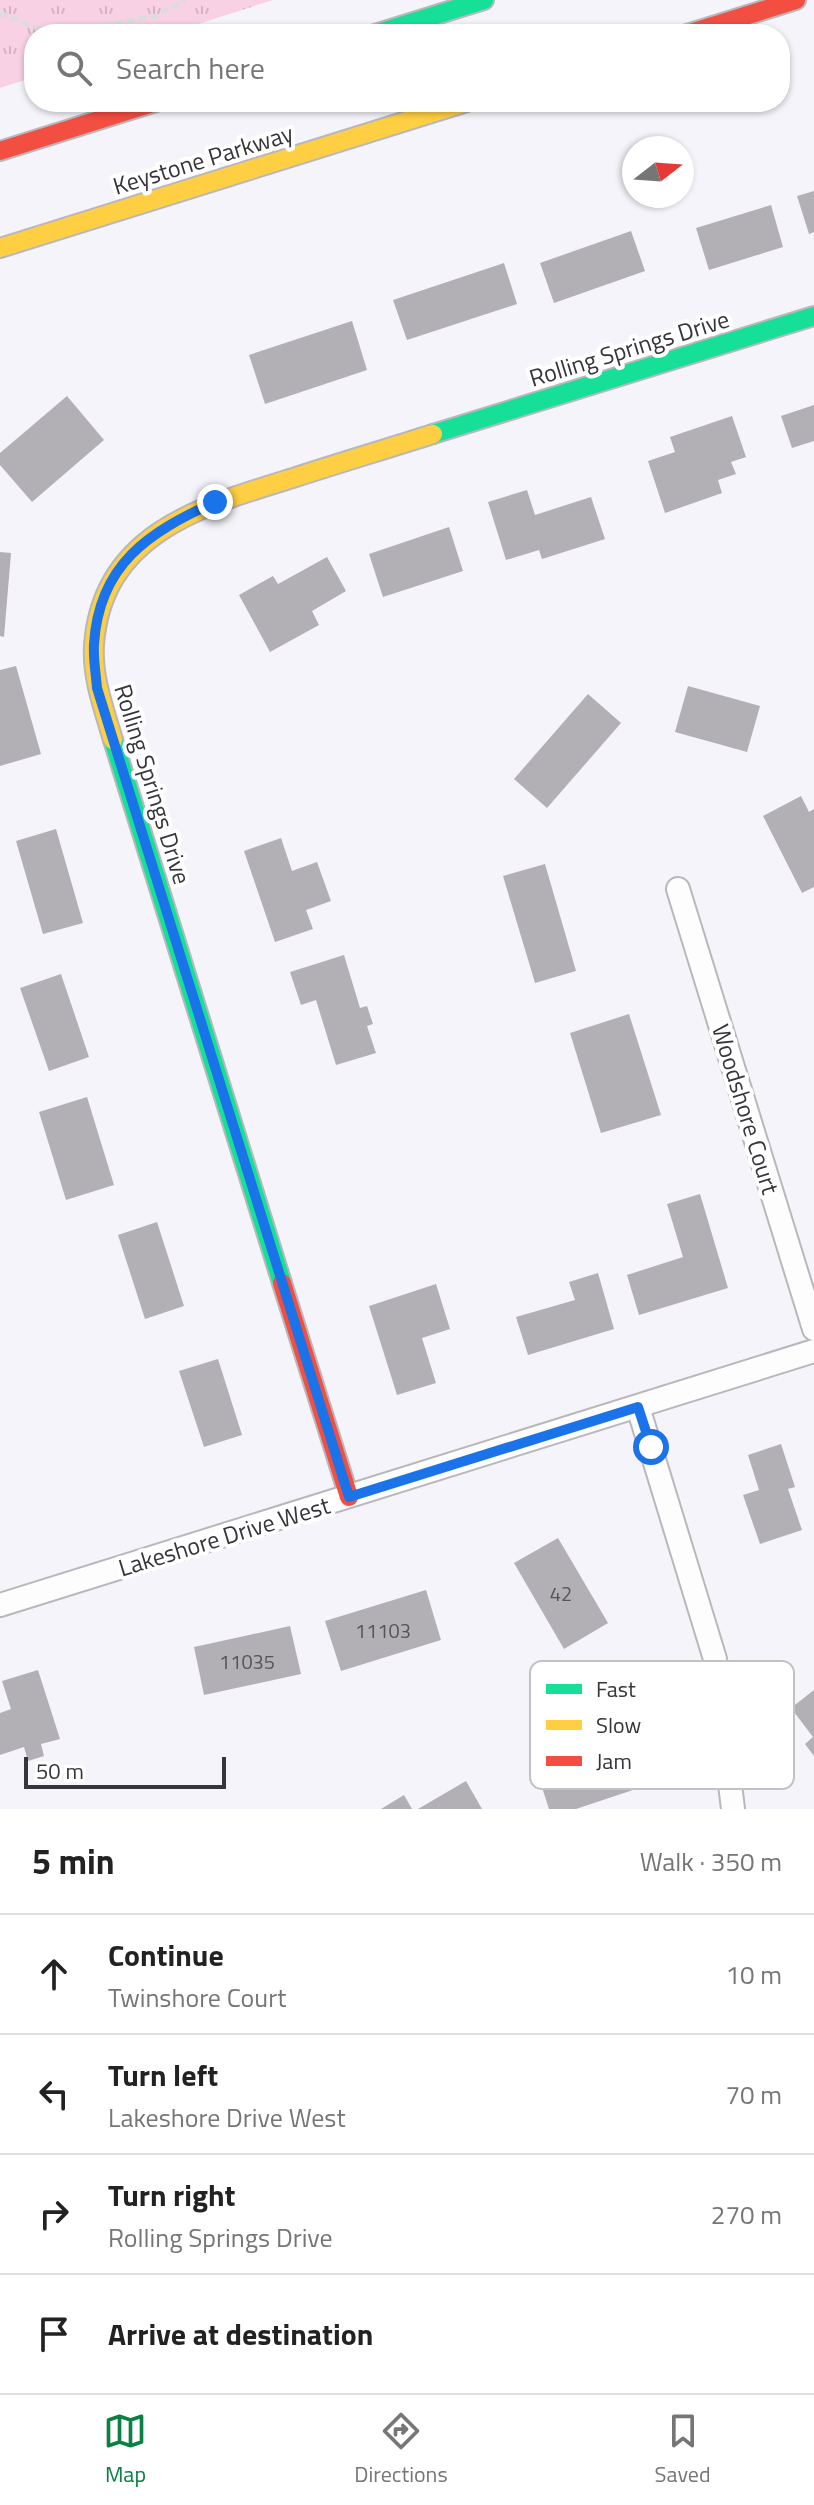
<!DOCTYPE html>
<meta charset="utf-8">
<style>
body{margin:0;font-family:"Titillium Web",sans-serif;background:#f6f6f6;color:#222}
.compass{position:absolute;left:622px;top:136px;width:72px;height:72px;border-radius:50%;background:#fff;box-shadow:0 2px 6px #0004;rotate:73deg}
.scale{position:absolute;left:24px;bottom:20px;width:202px;box-sizing:border-box;padding-left:8px;border:4px solid #35353a;border-top:0;font-size:22px;line-height:28px;white-space:nowrap;color:#35353a;-webkit-text-stroke:6px #fff;paint-order:stroke}
.stop{position:absolute;width:24px;height:24px;margin:-18px;border:6px solid #1a73e8;border-radius:50%;background:#fff}
.stop.end{background:#1a73e8;border-color:#fff;box-shadow:0 2px 8px #0008}
.list{margin:0;padding:0;list-style:none}
h2{display:flex;justify-content:space-between;align-items:center;height:104px;margin:0;padding:0 32px;font-size:34px}
h2 small{font-size:26px;font-weight:400;color:#767676}
.list li{display:grid;grid-template-columns:52px 1fr auto;gap:24px;align-items:center;box-sizing:border-box;height:120px;padding:0 32px;border-top:2px solid #e0e0e0}
.list b{display:block;font-size:30px;white-space:nowrap}
.list p{margin:0;font-size:26px;white-space:nowrap;color:#767676}
.list em{font-size:26px;font-style:normal;color:#767676}
.icon{flex:none;width:44px;height:44px;fill:none;stroke:currentColor;stroke-width:2;stroke-linecap:round;stroke-linejoin:round}
.map{position:relative;flex:none;width:814px;height:1809px;overflow:hidden}
.search{position:absolute;background:#fff;box-shadow:0 2px 6px #0004;left:24px;right:24px;top:24px;height:88px;display:flex;align-items:center;gap:20px;box-sizing:border-box;padding:0 28px;border-radius:32px;color:#767676;font-size:30px}
.sheet{height:584px;background:#fff}
nav{display:flex;justify-content:space-around;align-items:center;box-sizing:border-box;height:112px;border-top:2px solid #e0e0e0;background:#fff;font-size:22px;color:#767676}
nav a{display:grid;justify-items:center;gap:4px}
nav .on{color:#0b8043}
.map>svg:first-child{display:block}
.grass{fill:url(#grass-tufts)}
.building{fill:#b2b0b5}
.lines{fill:none;stroke-linecap:round;stroke-linejoin:round}
.street-casing{stroke:#b8b8bc;stroke-width:26}
.fast-casing{stroke:#b8b8bc;stroke-width:22}
.slow-casing{stroke:#b8b8bc;stroke-width:22}
.jam-casing{stroke:#b8b8bc;stroke-width:22}
.path{stroke:#dcdcdf;stroke-width:5;stroke-dasharray:8 4;stroke-linecap:butt}
.street{stroke:#fdfdfe;stroke-width:22}
.fast{stroke:#16e098;stroke-width:18}
.slow{stroke:#ffcf43;stroke-width:18}
.jam{stroke:#f24e42;stroke-width:18}
.route{stroke:#1a73e8;stroke-width:10}
.labels{text-anchor:middle;dominant-baseline:central;stroke-width:8;stroke-linejoin:round;paint-order:stroke}
.number-label{font-size:20px;fill:#545459}
.street-label{font-size:24px;fill:#35353a;stroke:#fff}
.key{fill:#fff;stroke:#c2c2c4;stroke-width:2}
.key-label{font-size:22px;fill:#35353a}
</style>
<div class="map">
<svg width="814" height="1809" viewBox="0 0 814 1809">
<defs>
<pattern id="grass-tufts" width="24" height="20" patternUnits="userSpaceOnUse" patternTransform="scale(2)"><rect width="24" height="20" fill="#f8d1e5"/><path d="M3 7l-1-3M5 7V3M7 7l1-3M15 17l-1-3M17 17v-4M19 17l1-3" fill="none" stroke="#d5b4c5"/></pattern>
</defs>
<rect width="100%" height="100%" fill="#f4f4fa"/>
<polygon class="grass" points="0,0 273,0 167,34 34,34 34,77 0,88"/>
<g class="building">
<polygon points="814,191 814,232 809,234 797,196"/>
<polygon points="771,205 783,247 709,270 696,228"/>
<polygon points="631,231 645,271 554,303 540,263"/>
<polygon points="504,263 517,304 407,340 393,300"/>
<polygon points="352,321 367,370 265,404 249,355"/>
<polygon points="67,396 104,440 32,502 0,465 0,453"/>
<polygon points="814,405 814,441 792,448 781,416"/>
<polygon points="732,416 746,457 731,462 736,474 718,480 722,493 665,513 648,461 675,452 670,437"/>
<polygon points="527,490 535,515 591,497 605,539 542,559 539,550 506,560 488,502"/>
<polygon points="449,527 463,571 383,597 369,554"/>
<polygon points="0,552 11,553 4,637 0,636"/>
<polygon points="327,557 346,591 312,611 319,625 270,652 239,595 273,576 278,584"/>
<polygon points="16,666 41,754 0,766 0,670"/>
<polygon points="688,686 760,706 747,752 675,732"/>
<polygon points="588,694 621,723 547,808 514,779"/>
<polygon points="801,796 809,812 814,809 814,887 802,893 763,816"/>
<polygon points="56,829 83,923 43,934 16,841"/>
<polygon points="281,838 292,871 317,862 331,901 306,910 313,929 275,942 244,851"/>
<polygon points="545,864 576,971 535,983 503,876"/>
<polygon points="344,955 360,1008 367,1006 373,1024 367,1026 376,1053 336,1065 316,1000 301,1005 290,972"/>
<polygon points="61,974 89,1057 49,1071 20,988"/>
<polygon points="629,1014 661,1115 601,1133 570,1033"/>
<polygon points="87,1097 114,1185 66,1200 39,1112"/>
<polygon points="700,1194 728,1288 639,1315 627,1275 683,1257 667,1204"/>
<polygon points="157,1222 184,1306 145,1319 118,1235"/>
<polygon points="598,1273 614,1329 528,1355 516,1317 575,1300 569,1282"/>
<polygon points="436,1284 450,1329 422,1338 436,1383 397,1395 369,1306"/>
<polygon points="218,1359 242,1435 204,1447 179,1371"/>
<polygon points="781,1444 795,1487 788,1489 802,1530 760,1544 743,1495 759,1490 748,1455"/>
<polygon points="558,1538 608,1623 564,1649 514,1563"/>
<polygon points="426,1590 441,1640 341,1671 325,1621"/>
<polygon points="290,1626 301,1674 204,1695 194,1647"/>
<polygon points="38,1670 60,1739 41,1744 44,1756 28,1761 24,1747 0,1755 0,1713 11,1709 2,1681"/>
<polygon points="814,1690 814,1756 805,1744 813,1737 791,1708"/>
<polygon points="646,1740 660,1781 576,1809 549,1809 538,1775"/>
<polygon points="466,1781 482,1809 418,1809"/>
<polygon points="404,1795 412,1809 381,1809"/>
</g>
<g class="lines">
<g class="street-casing">
<g id="street">
<polyline points="678,889 814,1329"/>
<polyline points="638,1407 715,1659 733,1809"/>
<polyline points="0,1605 814,1351"/>
</g>
</g>
<g class="fast-casing">
<g id="fast">
<polyline points="375,34 484,0"/>
<polyline points="433,434 814,316"/>
<polyline points="113,740 282,1283"/>
</g>
</g>
<g class="slow-casing">
<g id="slow">
<polyline points="0,248 467,102"/>
<path d="M113,740C104,709 92,678 94,645C102,533 202,506 293,478C339,463 386,449 433,434"/>
</g>
</g>
<g class="jam-casing">
<g id="jam">
<polyline points="687,34 796,0"/>
<polyline points="0,151 156,102"/>
<polyline points="282,1283 349,1497"/>
</g>
</g>
<polyline class="path" points="0,13 52,34 156,16 185,0"/>
<use href="#street" class="street"/>
<use href="#fast" class="fast"/>
<use href="#slow" class="slow"/>
<use href="#jam" class="jam"/>
</g>
<g class="lines">
<path class="route" d="M215,502C149,532 99,564 94,644C93,659 96,674 97,688L349,1497L638,1407L651,1447"/>
</g>
<g class="labels">
<g class="number-label">
<text x="561" y="1593">42</text>
<text x="383" y="1630">11103</text>
<text x="247" y="1661">11035</text>
</g>
<g class="street-label">
<text transform="translate(203 159) rotate(-17)">Keystone Parkway</text>
<text transform="translate(629 348) rotate(-17)">Rolling Springs Drive</text>
<text transform="translate(153 784) rotate(73)">Rolling Springs Drive</text>
<text transform="translate(746 1109) rotate(73)">Woodshore Court</text>
<text transform="translate(224 1536) rotate(-17)">Lakeshore Drive West</text>
</g>
</g>
<rect x="530" y="1661" width="264" height="128" rx="12" class="key"/>
<rect x="546" y="1684" width="36" height="10" fill="#16e098"/>
<rect x="546" y="1720" width="36" height="10" fill="#ffcf43"/>
<rect x="546" y="1756" width="36" height="10" fill="#f24e42"/>
<g class="key-label">
<text x="596" y="1697">Fast</text>
<text x="596" y="1733">Slow</text>
<text x="596" y="1769">Jam</text>
</g>
</svg>
<svg class="compass" viewBox="-18 -18 36 36"><path d="M0-13l5 13h-10z" fill="#e53935"/><path d="M0 13l5-13h-10z" fill="#767676"/></svg>
<div class="scale">50 m</div>
<div class="stop" style="left:651px;top:1447px"></div>
<div class="stop end" style="left:215px;top:502px"></div>
<div class="search"><svg class="icon" aria-label="search" viewBox="0 0 24 24"><circle cx="10" cy="10" r="6"/><path d="M15 15l6 6"/></svg>Search here</div>
</div>
<section class="sheet">
<h2>5 min<small>Walk · 350 m</small></h2>
<ul class="list">
<li><svg class="icon" aria-label="ahead" viewBox="0 0 24 24"><path d="M12 20V5M6 11l6-6 6 6"/></svg><div><b>Continue</b><p>Twinshore Court</p></div><em>10 m</em></li>
<li><svg class="icon" aria-label="left" viewBox="0 0 24 24"><path d="M17 20v-9H6M10 6l-5 5 5 5"/></svg><div><b>Turn left</b><p>Lakeshore Drive West</p></div><em>70 m</em></li>
<li><svg class="icon" aria-label="right" viewBox="0 0 24 24"><path d="M7 20v-9h11M14 6l5 5-5 5"/></svg><div><b>Turn right</b><p>Rolling Springs Drive</p></div><em>270 m</em></li>
<li><svg class="icon" aria-label="arrive" viewBox="0 0 24 24"><path d="M6 21V4h12l-3 4 3 4H6"/></svg><div><b>Arrive at destination</b></div></li>
</ul>
</section>
<nav>
<a class="on"><svg class="icon" aria-label="map" viewBox="0 0 24 24"><path d="M3 6l6-2 6 2 6-2v14l-6 2-6-2-6 2zM9 4v14M15 6v14"/></svg>Map</a>
<a><svg class="icon" aria-label="directions" viewBox="0 0 24 24"><path d="M12 3l9 9-9 9-9-9zM9 14v-3h6M13 9l2 2-2 2"/></svg>Directions</a>
<a><svg class="icon" aria-label="saved" viewBox="0 0 24 24"><path d="M7 4h10v16l-5-4-5 4z"/></svg>Saved</a>
</nav>
